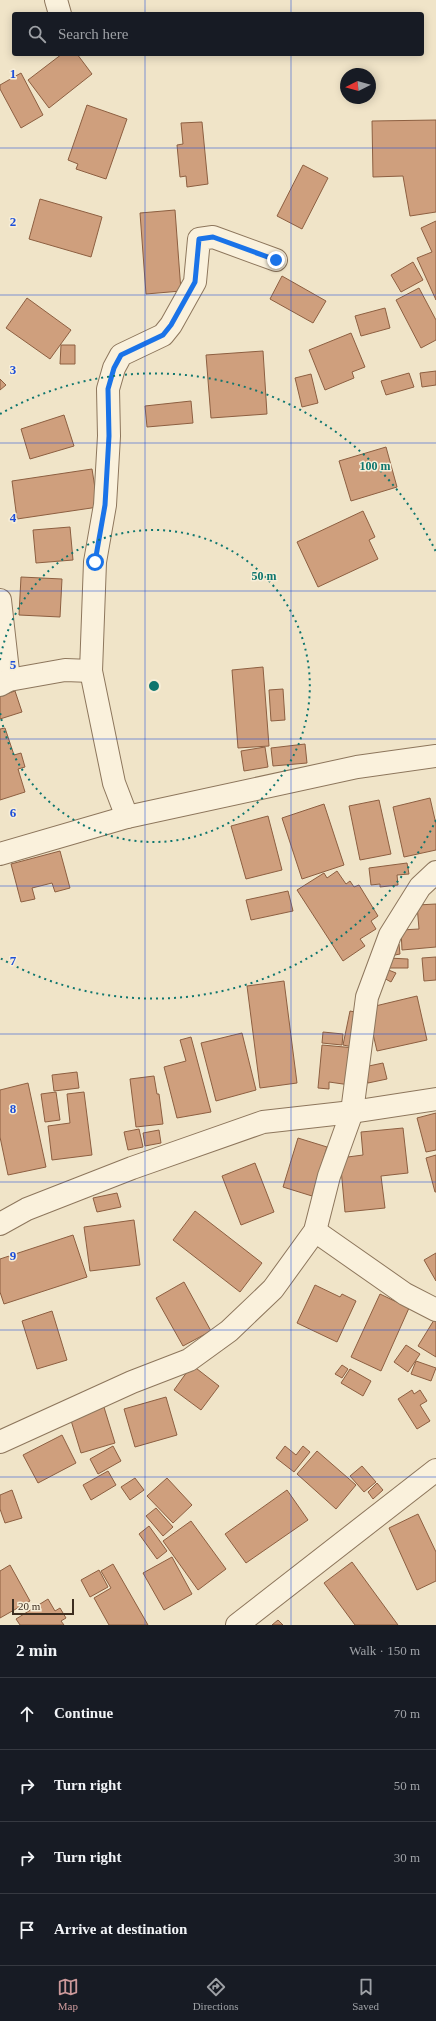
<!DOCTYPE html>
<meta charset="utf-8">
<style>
body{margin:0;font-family:Georgia,serif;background:#20242c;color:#f1f3f6}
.compass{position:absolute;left:340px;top:68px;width:36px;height:36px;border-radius:50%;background:#171b24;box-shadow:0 2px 10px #0003;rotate:264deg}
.scale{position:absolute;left:12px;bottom:10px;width:62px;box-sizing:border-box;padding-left:4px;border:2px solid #3d2e20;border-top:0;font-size:11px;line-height:14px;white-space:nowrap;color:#3d2e20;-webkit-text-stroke:3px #f7eed8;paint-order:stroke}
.stop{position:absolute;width:12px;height:12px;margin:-9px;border:3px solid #1a73e8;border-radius:50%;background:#fff}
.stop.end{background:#1a73e8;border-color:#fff;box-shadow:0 1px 4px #0008}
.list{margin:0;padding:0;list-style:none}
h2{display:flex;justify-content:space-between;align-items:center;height:52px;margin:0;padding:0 16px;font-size:17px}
h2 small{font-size:13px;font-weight:400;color:#9ea1a6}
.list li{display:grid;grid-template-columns:26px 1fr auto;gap:12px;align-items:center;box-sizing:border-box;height:72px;padding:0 16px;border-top:1px solid #363941}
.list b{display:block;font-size:15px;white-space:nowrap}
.list em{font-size:13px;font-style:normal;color:#9ea1a6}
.icon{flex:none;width:22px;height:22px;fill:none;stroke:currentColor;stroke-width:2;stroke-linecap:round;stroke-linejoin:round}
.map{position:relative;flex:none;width:436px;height:1625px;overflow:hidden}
.search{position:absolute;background:#171b24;box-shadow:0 2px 10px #0003;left:12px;right:12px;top:12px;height:44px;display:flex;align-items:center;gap:10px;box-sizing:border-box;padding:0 14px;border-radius:4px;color:#9ea1a6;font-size:15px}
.sheet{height:340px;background:#171b24}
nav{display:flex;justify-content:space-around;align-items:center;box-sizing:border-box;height:56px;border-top:1px solid #363941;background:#171b24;font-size:11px;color:#9ea1a6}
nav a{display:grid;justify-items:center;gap:2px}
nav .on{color:#cc999b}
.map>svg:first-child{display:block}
.building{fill:#cf9f7d;stroke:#8d5f41}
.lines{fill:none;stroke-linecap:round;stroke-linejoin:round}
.minor-casing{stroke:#8d765c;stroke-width:24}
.minor{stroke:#faf1dc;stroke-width:22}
.route{stroke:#1a73e8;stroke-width:5}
.grid{fill:none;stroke:#1d4ed8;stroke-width:1;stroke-opacity:0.55}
.ring{fill:none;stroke:#0f766e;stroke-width:2;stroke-dasharray:2 4}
.grid-label{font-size:13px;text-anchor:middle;font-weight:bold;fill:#1d4ed8;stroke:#f7eed8;stroke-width:3;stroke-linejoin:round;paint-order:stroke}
.centre{fill:#0f766e;stroke:#f7eed8;stroke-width:2}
.ring-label{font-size:12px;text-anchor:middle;font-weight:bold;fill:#0f766e;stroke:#f7eed8;stroke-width:3;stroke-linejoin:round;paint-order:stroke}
</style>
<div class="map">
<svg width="436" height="1625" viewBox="0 0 436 1625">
<rect width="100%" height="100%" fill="#f0e4c8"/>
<g class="building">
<polygon points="62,54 77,54 92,74 49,108 28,80"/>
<polygon points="21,73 43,115 21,128 0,89 0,85"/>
<polygon points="87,105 127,119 106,179 76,169 78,164 68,160"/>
<polygon points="436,120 436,212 410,216 403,176 373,177 372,121"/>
<polygon points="202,122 208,184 187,187 186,176 180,177 177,145 183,144 181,123"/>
<polygon points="303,165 328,178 302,229 277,216"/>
<polygon points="40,199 102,217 91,257 29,239"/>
<polygon points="175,210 181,291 146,294 140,213"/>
<polygon points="436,221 436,300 417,258 432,252 421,228"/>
<polygon points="413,262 423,280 401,292 391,275"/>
<polygon points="282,276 326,301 313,323 270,299"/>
<polygon points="419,288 436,320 436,340 421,348 396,300"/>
<polygon points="27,298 71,330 50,359 6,328"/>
<polygon points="385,308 390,328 361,336 355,316"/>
<polygon points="351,333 365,367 352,372 354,378 325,390 309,350"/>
<polygon points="61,345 75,345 75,364 60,364"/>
<polygon points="263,351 267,414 211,418 206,355"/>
<polygon points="436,371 436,385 422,387 420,373"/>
<polygon points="409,373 414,387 386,395 381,381"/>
<polygon points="311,374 318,403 302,407 295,378"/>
<polygon points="0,379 6,385 0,390"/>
<polygon points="191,401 193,423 147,427 145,406"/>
<polygon points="64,415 74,446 30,459 21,429"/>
<polygon points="386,447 397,487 351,501 339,461"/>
<polygon points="92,469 98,507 17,519 12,481"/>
<polygon points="363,511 375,537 369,540 378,559 318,587 297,542"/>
<polygon points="70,527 73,560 36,563 33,530"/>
<polygon points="21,577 62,579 60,617 19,615"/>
<polygon points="263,667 269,746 238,748 232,670"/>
<polygon points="283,689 285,720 271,721 269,690"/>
<polygon points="15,691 22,712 0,719 0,696"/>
<polygon points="5,728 14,755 21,753 25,767 18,769 25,792 0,800 0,729"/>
<polygon points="305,744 307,763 273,766 271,748"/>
<polygon points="265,747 268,767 244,771 241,751"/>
<polygon points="430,798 436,824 436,850 404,857 393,807"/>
<polygon points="379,800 391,854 360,860 349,806"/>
<polygon points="324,804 344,865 302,879 282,818"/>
<polygon points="268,816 282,870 246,879 231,826"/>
<polygon points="60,851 70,888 55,892 52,883 32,888 35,899 21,902 11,864"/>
<polygon points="407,863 409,874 397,875 398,885 380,887 380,884 371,885 369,868"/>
<polygon points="337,871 346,884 350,881 354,887 359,885 378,916 371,921 376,929 360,939 365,946 343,961 297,890 324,873 327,878"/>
<polygon points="288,891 293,911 251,920 246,900"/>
<polygon points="436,904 436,947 402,950 401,930 419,929 417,905"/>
<polygon points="399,944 400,954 390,956 388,945"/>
<polygon points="436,957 436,980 424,981 422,958"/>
<polygon points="388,958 408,959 408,968 388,968"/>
<polygon points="386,969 396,973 391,982 382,977"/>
<polygon points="284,981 297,1083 260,1088 247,986"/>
<polygon points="417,996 427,1040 377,1051 367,1008"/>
<polygon points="350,1011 364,1014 358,1048 343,1045"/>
<polygon points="323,1032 343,1034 342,1045 322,1043"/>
<polygon points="242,1033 256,1090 216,1101 201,1043"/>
<polygon points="191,1037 211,1112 177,1118 164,1067 186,1061 180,1040"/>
<polygon points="322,1045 355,1048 350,1085 329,1082 329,1089 318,1088"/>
<polygon points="383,1063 387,1079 368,1083 364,1067"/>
<polygon points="77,1072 79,1088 54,1091 52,1075"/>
<polygon points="154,1076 157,1094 159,1094 163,1124 136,1127 130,1079"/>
<polygon points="28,1083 46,1167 8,1175 0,1137 0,1090"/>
<polygon points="56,1092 60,1120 45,1122 41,1094"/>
<polygon points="84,1092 92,1155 52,1160 48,1126 70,1123 67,1094"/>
<polygon points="436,1113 436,1150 426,1152 417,1118"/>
<polygon points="403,1128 408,1173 381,1176 385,1208 345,1212 340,1158 363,1155 361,1132"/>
<polygon points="139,1129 143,1147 128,1150 124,1132"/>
<polygon points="159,1130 161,1143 145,1146 143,1133"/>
<polygon points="298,1138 327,1147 312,1196 283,1187"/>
<polygon points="436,1155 436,1192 435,1192 426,1158"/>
<polygon points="255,1163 274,1212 241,1225 222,1176"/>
<polygon points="117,1193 121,1207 97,1212 93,1198"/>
<polygon points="195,1211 262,1263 240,1292 173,1240"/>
<polygon points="134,1220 140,1265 90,1271 84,1227"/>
<polygon points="73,1235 87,1277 4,1304 0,1292 0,1259"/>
<polygon points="436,1253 436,1281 424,1260"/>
<polygon points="184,1282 211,1331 183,1346 156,1298"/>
<polygon points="315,1285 340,1297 342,1294 356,1301 337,1342 297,1323"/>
<polygon points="380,1294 409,1308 381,1371 351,1357"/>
<polygon points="52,1311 67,1360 37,1369 22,1321"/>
<polygon points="434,1320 436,1321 436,1357 418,1346"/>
<polygon points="406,1345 420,1354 408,1372 394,1362"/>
<polygon points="416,1361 436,1368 431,1381 411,1374"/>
<polygon points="192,1365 219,1386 201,1410 174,1390"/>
<polygon points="342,1365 348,1369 342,1378 335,1374"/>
<polygon points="350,1369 371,1381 363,1396 341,1383"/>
<polygon points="412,1390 414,1394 420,1390 427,1401 420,1405 430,1421 417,1429 398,1399"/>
<polygon points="166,1397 177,1435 135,1447 124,1409"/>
<polygon points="103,1404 115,1443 81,1453 69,1414"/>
<polygon points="62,1435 76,1463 38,1483 23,1455"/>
<polygon points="113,1446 121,1461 98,1474 90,1459"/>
<polygon points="285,1446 296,1455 303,1446 310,1452 294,1472 276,1458"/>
<polygon points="317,1451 356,1485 336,1509 297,1474"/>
<polygon points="362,1466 376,1482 364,1492 350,1476"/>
<polygon points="108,1471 116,1485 91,1500 83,1485"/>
<polygon points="135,1478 144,1490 130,1500 121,1487"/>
<polygon points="167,1478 192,1505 173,1523 147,1496"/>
<polygon points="377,1483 383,1490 373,1499 368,1492"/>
<polygon points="12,1490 22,1518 5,1523 0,1509 0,1495"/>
<polygon points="287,1490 308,1520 246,1563 225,1534"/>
<polygon points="156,1508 173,1527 163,1536 146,1516"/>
<polygon points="418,1514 436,1552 436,1581 417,1590 389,1528"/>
<polygon points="191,1521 226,1569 198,1590 163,1541"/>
<polygon points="149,1526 167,1551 157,1559 139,1534"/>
<polygon points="172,1557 192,1594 164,1610 143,1573"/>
<polygon points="352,1562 398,1625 355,1625 324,1583"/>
<polygon points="113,1564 148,1625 109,1625 94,1598 111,1588 101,1571"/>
<polygon points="10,1565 30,1601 0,1618 0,1571"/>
<polygon points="99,1570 108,1587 90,1597 81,1580"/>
<polygon points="48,1599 55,1611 60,1608 66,1618 61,1621 64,1625 20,1625 16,1619"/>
<polygon points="278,1620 283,1625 272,1625"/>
</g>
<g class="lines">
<g class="minor-casing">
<g id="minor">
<polyline points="56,0 60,14"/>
<polyline points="0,600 9,680"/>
<polyline points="0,685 9,680 65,670 91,671"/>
<polyline points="127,817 114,783 91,671 95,562 105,505 109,436 108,389 114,368 121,355 163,335 171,325 195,282 199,239 213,237 276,260"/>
<polyline points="0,854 127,817 357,767 436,756"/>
<polyline points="0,1224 27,1209 132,1168 263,1122 352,1112 436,1099"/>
<polyline points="315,1231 405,1294 436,1310"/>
<polyline points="0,1442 132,1382 189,1360 229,1331 273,1289 315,1231 329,1176 352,1112 367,997 390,935 420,887 436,872"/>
<polyline points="237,1625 436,1470"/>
</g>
</g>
<use href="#minor" class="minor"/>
</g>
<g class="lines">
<polyline class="route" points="95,562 105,505 109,436 108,389 114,368 121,355 163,335 171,325 195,282 199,239 213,237 276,260"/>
</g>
<path class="grid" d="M145,0V14M291,0V14M145,54V1625M291,54V1625M0,148H436M0,295H436M0,443H436M0,591H436M0,739H436M0,886H436M0,1034H436M0,1182H436M0,1330H436M0,1477H436"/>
<g class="ring">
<path d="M0 660A156 156 0 1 1 0 712"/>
<path d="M436 820A312 312 0 0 1 0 958M0 414A312 312 0 0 1 436 552"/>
</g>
<g class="grid-label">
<text x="13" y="78">1</text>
<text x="13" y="226">2</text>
<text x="13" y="374">3</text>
<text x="13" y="522">4</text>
<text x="13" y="669">5</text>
<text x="13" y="817">6</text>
<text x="13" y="965">7</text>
<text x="13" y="1113">8</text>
<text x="13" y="1260">9</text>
</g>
<circle cx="154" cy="686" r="6" class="centre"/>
<g class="ring-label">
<text x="375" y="470">100 m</text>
<text x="264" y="580">50 m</text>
</g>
</svg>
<svg class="compass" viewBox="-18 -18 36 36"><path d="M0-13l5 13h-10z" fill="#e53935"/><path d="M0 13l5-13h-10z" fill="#9ea1a6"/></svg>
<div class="scale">20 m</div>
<div class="stop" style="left:95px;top:562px"></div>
<div class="stop end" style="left:276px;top:260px"></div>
<div class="search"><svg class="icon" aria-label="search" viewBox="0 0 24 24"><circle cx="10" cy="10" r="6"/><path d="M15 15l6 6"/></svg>Search here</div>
</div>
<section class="sheet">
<h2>2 min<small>Walk · 150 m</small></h2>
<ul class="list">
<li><svg class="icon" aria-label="ahead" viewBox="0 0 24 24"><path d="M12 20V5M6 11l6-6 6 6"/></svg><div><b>Continue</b></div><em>70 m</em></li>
<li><svg class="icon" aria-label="right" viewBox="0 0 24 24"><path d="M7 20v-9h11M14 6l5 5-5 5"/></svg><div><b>Turn right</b></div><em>50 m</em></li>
<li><svg class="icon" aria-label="right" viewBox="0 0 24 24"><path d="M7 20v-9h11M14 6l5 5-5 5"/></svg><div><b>Turn right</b></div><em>30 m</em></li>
<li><svg class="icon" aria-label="arrive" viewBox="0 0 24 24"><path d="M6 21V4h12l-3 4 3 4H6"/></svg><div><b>Arrive at destination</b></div></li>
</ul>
</section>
<nav>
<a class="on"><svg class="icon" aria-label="map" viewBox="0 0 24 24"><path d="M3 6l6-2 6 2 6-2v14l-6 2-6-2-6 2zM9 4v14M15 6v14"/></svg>Map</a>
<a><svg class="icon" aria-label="directions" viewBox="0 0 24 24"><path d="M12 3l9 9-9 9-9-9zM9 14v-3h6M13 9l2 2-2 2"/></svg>Directions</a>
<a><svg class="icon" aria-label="saved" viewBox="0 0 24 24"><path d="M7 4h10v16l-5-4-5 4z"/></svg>Saved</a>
</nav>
